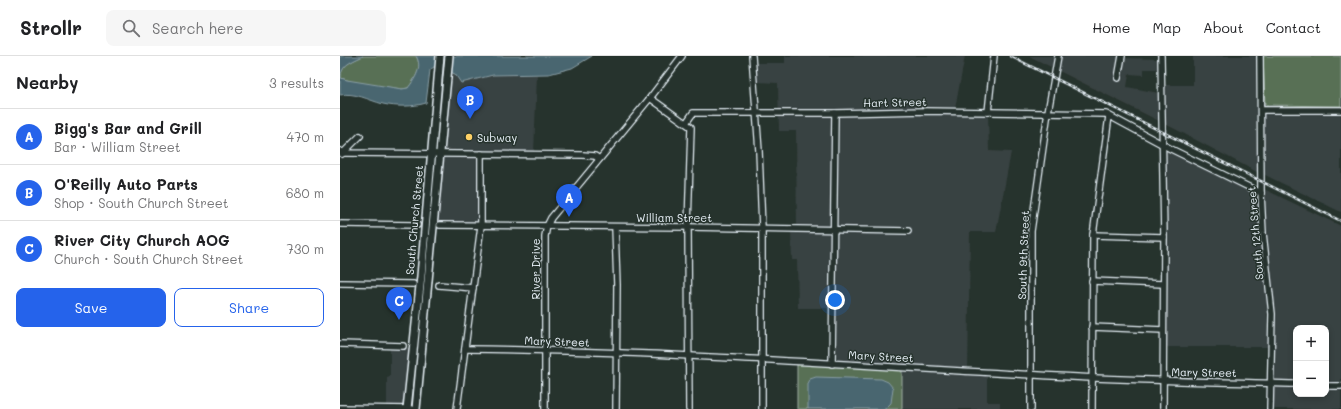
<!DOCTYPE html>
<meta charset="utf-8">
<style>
body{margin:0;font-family:Mali,sans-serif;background:#f6f6f6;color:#202124}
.controls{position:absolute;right:12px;bottom:12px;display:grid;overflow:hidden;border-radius:8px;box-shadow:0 2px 6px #0003}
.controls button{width:36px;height:36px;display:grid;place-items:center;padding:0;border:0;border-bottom:1px solid #e0e0e0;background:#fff;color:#202124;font:20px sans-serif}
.you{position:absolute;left:495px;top:244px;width:14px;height:14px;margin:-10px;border:3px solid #fff;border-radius:50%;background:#1a73e8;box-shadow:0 0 0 6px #1a73e833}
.badge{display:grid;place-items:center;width:26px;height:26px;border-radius:50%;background:#2563eb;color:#fff;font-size:13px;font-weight:700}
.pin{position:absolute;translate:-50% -33px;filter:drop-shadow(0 1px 2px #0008)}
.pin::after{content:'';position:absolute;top:21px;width:14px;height:12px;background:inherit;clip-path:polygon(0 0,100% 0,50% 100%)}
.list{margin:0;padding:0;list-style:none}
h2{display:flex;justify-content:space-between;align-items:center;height:52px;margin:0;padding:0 16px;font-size:17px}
h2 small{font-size:13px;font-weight:400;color:#757577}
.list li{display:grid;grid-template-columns:26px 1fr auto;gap:12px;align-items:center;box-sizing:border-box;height:56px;padding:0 16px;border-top:1px solid #e0e0e0}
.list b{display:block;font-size:15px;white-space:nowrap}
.list p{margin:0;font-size:13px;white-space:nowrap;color:#757577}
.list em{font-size:13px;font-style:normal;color:#757577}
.actions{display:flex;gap:8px;padding:12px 16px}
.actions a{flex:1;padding:9px 0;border:1px solid #2563eb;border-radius:8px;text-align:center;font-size:14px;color:#2563eb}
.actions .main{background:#2563eb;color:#fff}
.icon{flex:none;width:22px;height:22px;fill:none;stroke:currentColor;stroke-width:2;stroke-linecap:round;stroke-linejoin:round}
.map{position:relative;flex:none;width:1001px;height:353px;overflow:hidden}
header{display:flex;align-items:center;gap:24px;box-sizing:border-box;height:56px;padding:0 20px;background:#fff;border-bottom:1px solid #e0e0e0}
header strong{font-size:19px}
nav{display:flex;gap:22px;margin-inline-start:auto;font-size:14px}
.search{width:280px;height:36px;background:#f6f6f6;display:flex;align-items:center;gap:10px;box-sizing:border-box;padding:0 14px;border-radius:8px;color:#757577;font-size:15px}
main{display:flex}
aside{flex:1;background:#fff}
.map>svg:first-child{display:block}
.built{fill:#394242;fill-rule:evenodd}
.green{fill:#587055;stroke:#a0b0a6}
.water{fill:#49666f;stroke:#899ea6}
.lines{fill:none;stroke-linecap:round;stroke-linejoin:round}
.minor-casing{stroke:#e8f1f8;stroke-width:8}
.major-casing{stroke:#e8f1f8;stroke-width:10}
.minor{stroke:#26332d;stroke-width:5.5}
.major{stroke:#26332d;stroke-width:7}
.rail-casing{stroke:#e8f1f8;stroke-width:2.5}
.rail{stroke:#26332d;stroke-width:1;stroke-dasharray:3;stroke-linecap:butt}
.poi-dot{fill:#ffd166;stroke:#26332d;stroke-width:1.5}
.labels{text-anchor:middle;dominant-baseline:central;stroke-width:3;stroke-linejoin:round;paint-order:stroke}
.street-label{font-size:11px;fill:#e8f1f8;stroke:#26332d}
.poi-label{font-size:11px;fill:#e8f1f8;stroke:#26332d;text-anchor:start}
</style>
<header>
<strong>Strollr</strong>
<div class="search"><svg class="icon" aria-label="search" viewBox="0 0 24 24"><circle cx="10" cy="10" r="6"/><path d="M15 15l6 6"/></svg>Search here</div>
<nav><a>Home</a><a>Map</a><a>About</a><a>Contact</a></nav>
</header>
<main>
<aside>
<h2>Nearby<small>3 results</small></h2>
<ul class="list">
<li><span class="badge">A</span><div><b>Bigg's Bar and Grill</b><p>Bar · William Street</p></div><em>470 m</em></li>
<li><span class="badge">B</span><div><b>O'Reilly Auto Parts</b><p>Shop · South Church Street</p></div><em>680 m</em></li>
<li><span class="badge">C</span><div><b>River City Church AOG</b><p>Church · South Church Street</p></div><em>730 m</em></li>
</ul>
<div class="actions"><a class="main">Save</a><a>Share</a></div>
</aside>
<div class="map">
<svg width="1001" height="353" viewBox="0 0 1001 353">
<rect width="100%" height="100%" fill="#26332d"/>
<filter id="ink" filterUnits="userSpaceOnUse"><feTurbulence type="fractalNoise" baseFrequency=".025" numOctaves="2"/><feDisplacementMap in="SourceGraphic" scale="8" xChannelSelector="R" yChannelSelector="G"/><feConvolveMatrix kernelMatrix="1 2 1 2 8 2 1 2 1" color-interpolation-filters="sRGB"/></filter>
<g filter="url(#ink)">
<g class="built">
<polygon points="445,0 625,0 614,58 648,58 649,95 671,96 656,176 630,176 628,317 647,318 647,346 660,346 660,353 562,353 562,309 497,304 496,252 458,252 457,204 452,204 451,175 457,175 456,75 439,75 438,27 416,26 415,7 445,7"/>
<polygon points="689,0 780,0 780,2 818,3 818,13 804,13 804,19 789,18 787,31 824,38 824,29 853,29 853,0 916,0 917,116 837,74"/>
<polygon points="111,16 115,18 121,27 153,19 173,18 197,19 194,96 137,95 138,161 137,166 96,166"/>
<polygon points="1001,55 1001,156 923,118 923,57"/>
<polygon points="826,94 828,94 917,138 918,140 919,177 927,243 928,291 825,291"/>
<path d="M924,133L1001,170V353H933L934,253L926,180ZM956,272H986V338H956Z"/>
<polygon points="69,292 63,353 47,353 47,321 50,320 50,293"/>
</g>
<g class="green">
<path d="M23,0H76C83,11 75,23 68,32L62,33L17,27L7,24L1,22C0,9 13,5 23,0Z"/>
<polygon points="923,0 1001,0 1001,50 925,49"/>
<polygon points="457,308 562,314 562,353 457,353"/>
</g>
<g class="water">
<path d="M0,0H23C13,5 0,9 1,22L7,24L62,33L68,32C75,23 83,11 76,0H252L232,12L209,18L153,19L121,27L115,18L95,10L90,14L86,47C73,51 56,51 43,48C28,44 15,36 0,39Z"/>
<polygon points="476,321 541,323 548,326 553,332 551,347 545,353 468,353 468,328 470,323"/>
</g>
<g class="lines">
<g class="minor-casing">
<g id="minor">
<polyline points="412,0 419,95 422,172 422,353"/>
<polyline points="821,0 824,181 823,353"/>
<polyline points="920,0 921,137 923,177 932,258 930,353"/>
<polyline points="778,22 782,0"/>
<polyline points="310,42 351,71 348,171 349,353"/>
<polyline points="921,54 1001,54"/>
<polyline points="648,56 654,0"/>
<polyline points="346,67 353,57 495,57 586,55 766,58 831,93 921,137"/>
<polyline points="0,95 3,97 243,99 255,100 259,103"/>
<polyline points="2,98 20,80"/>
<polyline points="0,168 77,169"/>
<polyline points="100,169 348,171 568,175"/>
<polyline points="275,171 277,229 276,353"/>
<polyline points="753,179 824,181"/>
<polyline points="752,225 823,228"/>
<polyline points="0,227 73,228"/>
<polyline points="99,229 133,232"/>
<polyline points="752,271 823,274"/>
<polyline points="0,288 63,290"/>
<path d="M125,293C335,295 546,312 755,322C822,325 889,326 956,328"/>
<polyline points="492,308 495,57"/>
<polyline points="986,330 1001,330"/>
<polyline points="0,352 71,353"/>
<polyline points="117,353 141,170 141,98"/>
<polyline points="205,353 205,180 207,170 211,162 310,42 342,0"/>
<polyline points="691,353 691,175 708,56 718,0"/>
<polyline points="752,353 753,179 769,60"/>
</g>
</g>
<g class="major-casing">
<g id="major">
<polyline points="67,353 81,220 100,0"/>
<polyline points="76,353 109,0"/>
</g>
</g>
<use href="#minor" class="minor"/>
<use href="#major" class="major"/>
<g class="rail-casing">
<polyline id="rail" points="670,0 1001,165"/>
</g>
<use href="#rail" class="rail"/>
</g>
</g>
<circle class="poi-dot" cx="129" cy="81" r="4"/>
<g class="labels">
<g class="street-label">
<text transform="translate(555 46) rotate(-1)">Hart Street</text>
<text x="334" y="161">William Street</text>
<text transform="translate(74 164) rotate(-85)">South Church Street</text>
<text transform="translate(915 177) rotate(-95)">South 12th Street</text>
<text transform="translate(683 199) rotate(-88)">South 9th Street</text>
<text transform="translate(195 213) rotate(-90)">River Drive</text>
<text transform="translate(217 285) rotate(2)">Mary Street</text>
<text transform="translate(541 300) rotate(3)">Mary Street</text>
<text transform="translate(864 316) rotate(1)">Mary Street</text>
</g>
<g class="poi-label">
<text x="137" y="81">Subway</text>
</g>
</g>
</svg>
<div class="controls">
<button>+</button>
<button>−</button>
</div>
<div class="you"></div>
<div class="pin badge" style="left:229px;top:161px">A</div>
<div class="pin badge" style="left:130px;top:63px">B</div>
<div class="pin badge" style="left:59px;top:264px">C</div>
</div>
</main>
